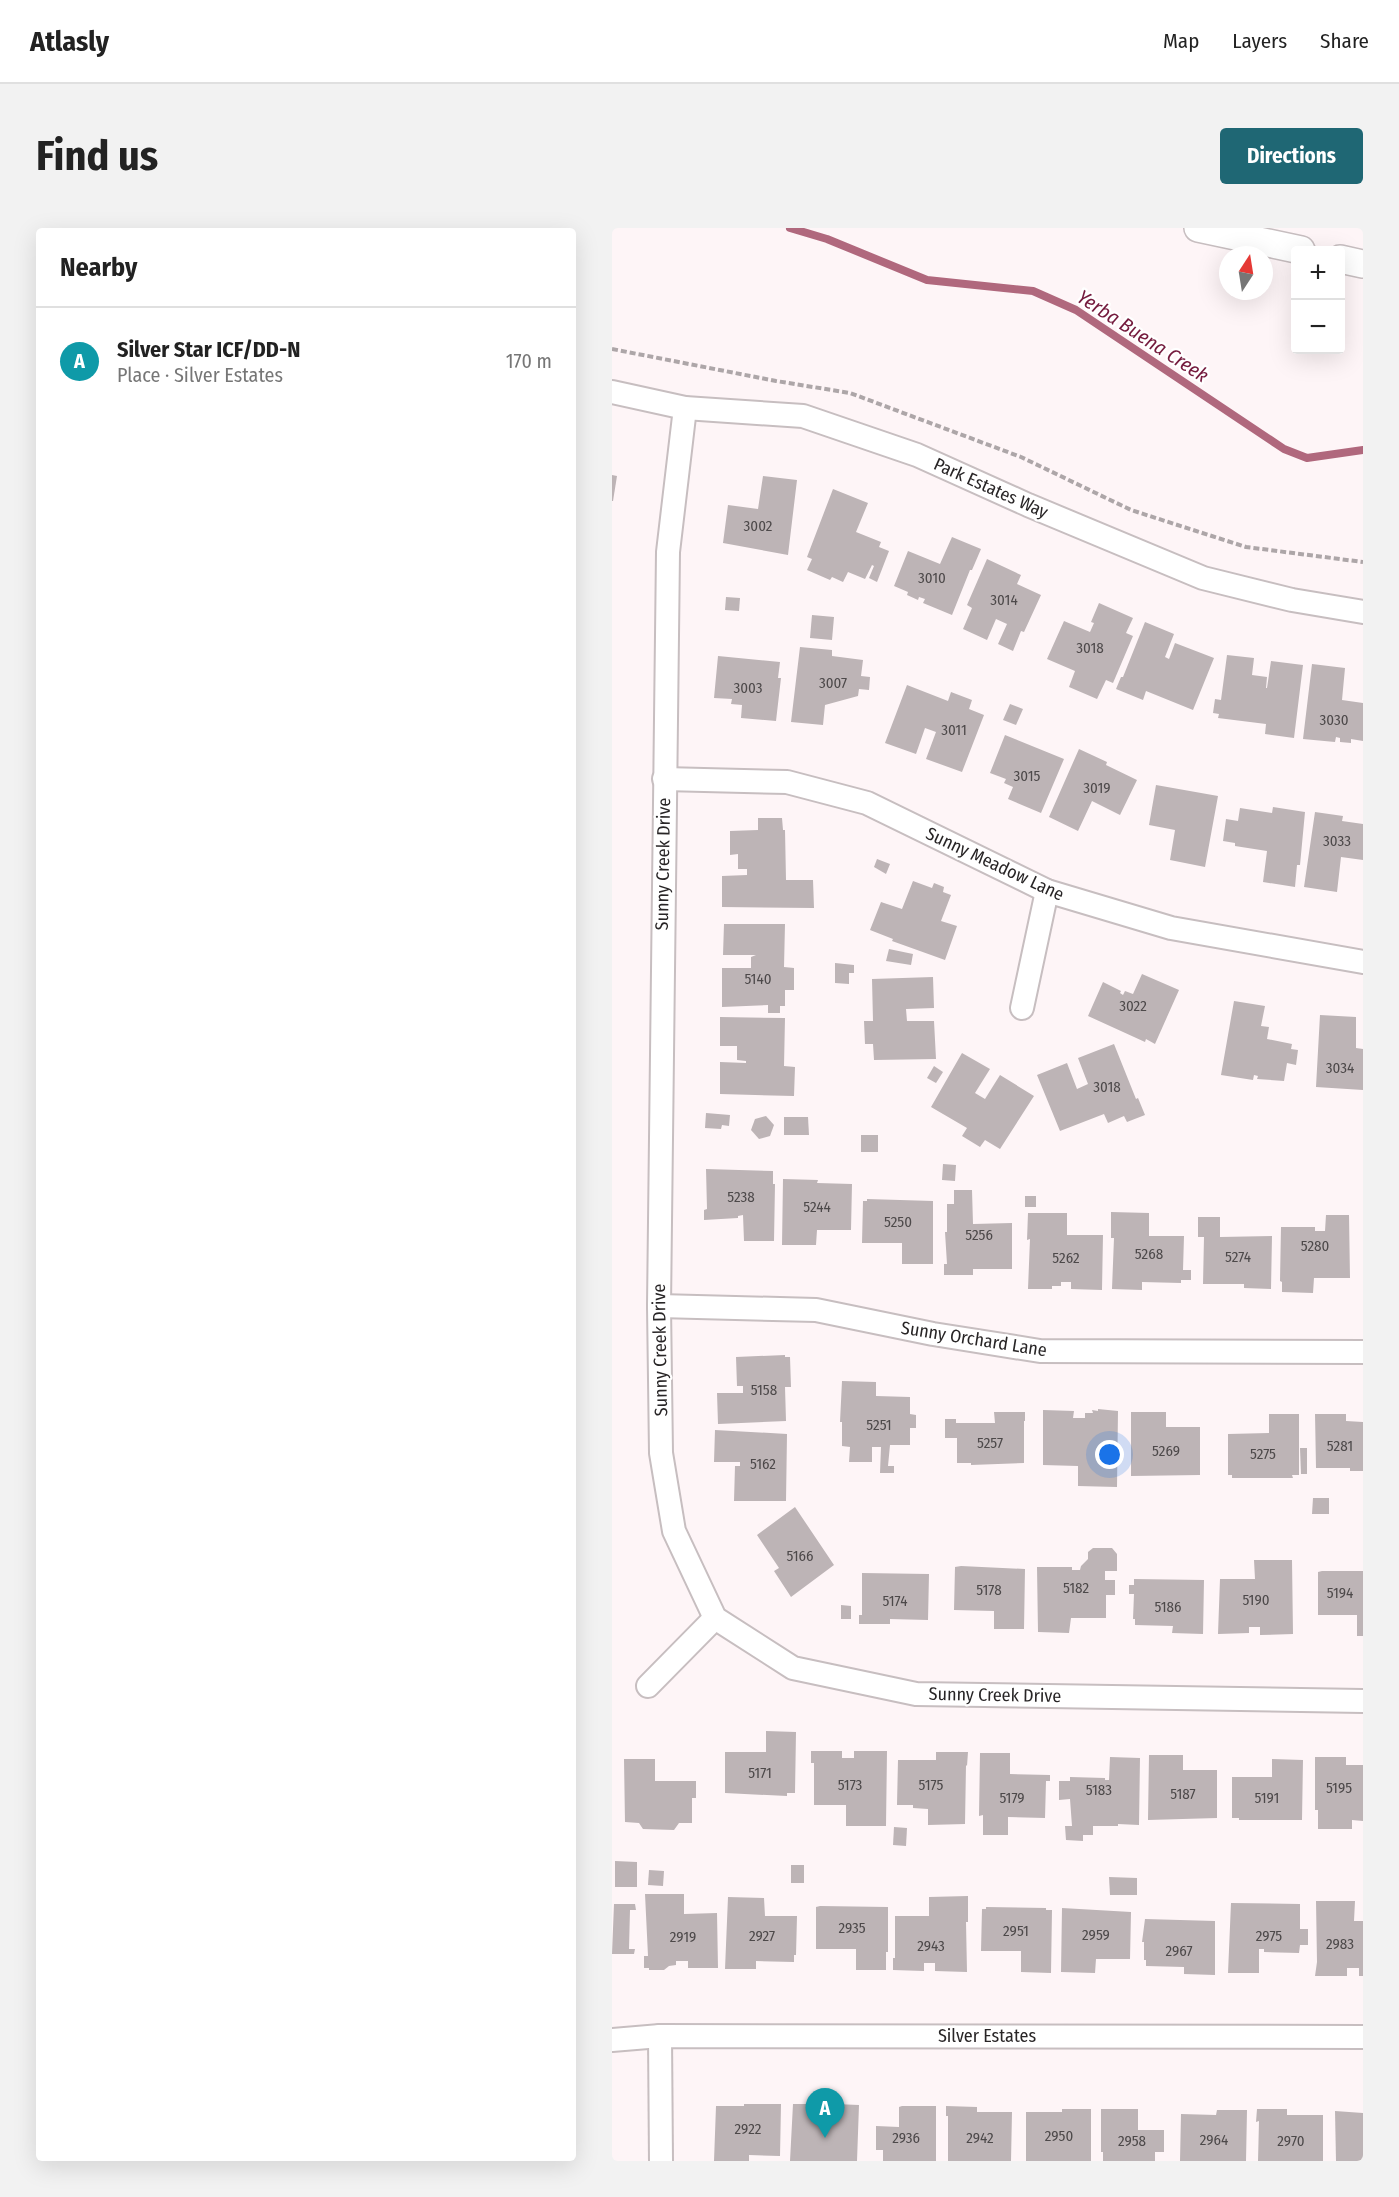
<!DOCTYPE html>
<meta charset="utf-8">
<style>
body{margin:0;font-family:"Fira Sans Condensed",sans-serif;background:#f2f2f2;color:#222}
.controls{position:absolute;right:18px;top:18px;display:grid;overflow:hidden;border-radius:6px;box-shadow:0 6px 24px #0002}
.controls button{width:54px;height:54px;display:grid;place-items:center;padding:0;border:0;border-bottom:2px solid #e0e0e0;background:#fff;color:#222;font:30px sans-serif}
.compass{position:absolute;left:607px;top:18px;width:54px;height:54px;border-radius:50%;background:#fff;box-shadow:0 6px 24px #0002;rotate:12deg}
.you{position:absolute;left:498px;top:1227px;width:21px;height:21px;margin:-15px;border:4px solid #fff;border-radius:50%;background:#1a73e8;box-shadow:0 0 0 9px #1a73e833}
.badge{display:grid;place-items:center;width:39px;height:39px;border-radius:50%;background:#1f6774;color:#fff;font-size:20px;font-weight:700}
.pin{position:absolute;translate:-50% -50px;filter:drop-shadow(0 2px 3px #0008)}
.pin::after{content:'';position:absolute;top:32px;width:21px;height:18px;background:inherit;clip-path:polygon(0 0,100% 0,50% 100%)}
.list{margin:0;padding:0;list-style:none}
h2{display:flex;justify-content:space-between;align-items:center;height:78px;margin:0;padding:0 24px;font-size:26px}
h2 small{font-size:20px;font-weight:400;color:#767676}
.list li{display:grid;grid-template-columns:39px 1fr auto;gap:18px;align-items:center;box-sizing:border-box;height:108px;padding:0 24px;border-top:2px solid #e0e0e0}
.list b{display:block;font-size:22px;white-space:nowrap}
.list p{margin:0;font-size:20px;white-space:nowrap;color:#767676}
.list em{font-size:20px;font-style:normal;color:#767676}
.map{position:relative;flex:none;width:751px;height:1933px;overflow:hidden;border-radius:6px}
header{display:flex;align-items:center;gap:36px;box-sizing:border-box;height:84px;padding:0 30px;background:#fff;border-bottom:2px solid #e0e0e0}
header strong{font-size:28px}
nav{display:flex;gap:33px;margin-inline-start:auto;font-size:21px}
.intro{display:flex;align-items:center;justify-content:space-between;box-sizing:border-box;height:144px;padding:0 36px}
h1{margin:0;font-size:42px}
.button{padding:15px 27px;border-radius:6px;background:#1f6774;color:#fff;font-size:21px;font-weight:700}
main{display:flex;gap:36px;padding:0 36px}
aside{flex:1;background:#fff;border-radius:6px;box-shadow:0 6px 24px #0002}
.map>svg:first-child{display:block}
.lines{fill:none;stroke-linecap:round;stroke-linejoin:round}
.stream{stroke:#b0687d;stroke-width:8}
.building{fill:#bdb4b6}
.minor-casing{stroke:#c7bec0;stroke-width:26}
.tertiary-casing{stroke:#c7bec0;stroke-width:30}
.path{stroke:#ada6a8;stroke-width:4;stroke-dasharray:6 3;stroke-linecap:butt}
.minor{stroke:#fff;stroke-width:22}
.tertiary{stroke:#fff;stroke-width:27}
.labels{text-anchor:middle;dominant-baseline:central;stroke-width:4.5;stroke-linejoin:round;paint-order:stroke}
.number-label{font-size:15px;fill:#4d494a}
.street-label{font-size:18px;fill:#282526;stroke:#fff}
.water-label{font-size:20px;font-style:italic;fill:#741a3d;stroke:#fff}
</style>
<header>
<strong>Atlasly</strong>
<nav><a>Map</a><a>Layers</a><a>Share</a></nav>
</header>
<div class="intro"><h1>Find us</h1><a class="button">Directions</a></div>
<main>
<aside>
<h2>Nearby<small></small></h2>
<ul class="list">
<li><span class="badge" style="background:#0f9aa8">A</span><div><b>Silver Star ICF/DD-N</b><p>Place · Silver Estates</p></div><em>170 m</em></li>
</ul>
</aside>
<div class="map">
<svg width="751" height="1933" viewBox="0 0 751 1933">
<rect width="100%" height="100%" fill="#fef5f7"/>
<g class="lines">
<polyline class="stream" points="178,0 215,11 315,52 421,63 464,82 672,221 695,230 751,222"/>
</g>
<g class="building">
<polygon points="0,247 5,248 1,273 0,273"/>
<polygon points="151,248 185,252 176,327 111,315 116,277 146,281"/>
<polygon points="221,261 256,275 244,304 269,314 267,319 277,323 265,354 257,350 262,338 260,337 253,351 236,344 231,354 220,349 218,352 195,342 200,331 195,329"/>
<polygon points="340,309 369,321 360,342 358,342 340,387 311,375 313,371 307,369 306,372 295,367 296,364 282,358 296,323 328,336"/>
<polygon points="375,331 409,347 405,356 429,367 412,404 409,403 401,423 386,416 395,396 384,391 375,412 351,401 360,380 355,377"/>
<polygon points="114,369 128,370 127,383 113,382"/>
<polygon points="487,375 521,390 514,405 521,408 501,455 494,452 485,471 457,459 463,443 435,431 452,393 478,404 482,395 479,394"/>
<polygon points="200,387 222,389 220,412 198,410"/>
<polygon points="533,394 562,406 553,429 557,431 563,415 602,430 581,482 534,463 531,472 504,461 509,449 511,449"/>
<polygon points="188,419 220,422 220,428 251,432 249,448 258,449 257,462 247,461 246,468 213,477 211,497 179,494"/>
<polygon points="615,427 642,430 640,447 655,449 654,460 655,460 659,433 691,437 682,510 653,506 654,496 606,490 607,486 601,485 603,471 609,472"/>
<polygon points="106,428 168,434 166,450 169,450 164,493 129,490 130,477 119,476 120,471 102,470"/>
<polygon points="700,436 733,440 730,472 751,475 751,513 739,511 739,515 728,514 728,510 724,509 723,514 691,511"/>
<polygon points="295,457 336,473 339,464 360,472 357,481 372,487 350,544 314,531 324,504 313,500 304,526 273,515"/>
<polygon points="398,476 411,481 404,497 391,492"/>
<polygon points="393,507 452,531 429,585 396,571 401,559 392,555 394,551 378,545"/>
<polygon points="467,521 495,534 494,537 525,552 508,587 480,573 466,603 437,589"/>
<polygon points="544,557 606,568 593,639 558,632 563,602 537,597"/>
<polygon points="661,579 693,584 688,637 685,637 683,659 651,654 655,623 623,618 623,615 611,613 614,591 626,593 628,580 660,585"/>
<polygon points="703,584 731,588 730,593 751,596 751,632 729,629 725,664 692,659"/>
<polygon points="146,590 170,590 171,602 173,602 174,652 201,652 202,680 110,679 110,648 135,647 135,641 126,641 126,626 118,627 118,603 146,602"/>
<polygon points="265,631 278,636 274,646 262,639"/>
<polygon points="301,653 320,660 322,655 332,659 331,664 339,667 329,693 345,698 333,732 280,713 281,711 258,702 269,674 290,681"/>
<polygon points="112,696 173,696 172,739 182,740 182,762 173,762 173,778 168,778 168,785 156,785 156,777 110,779 110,740 139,740 139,729 144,727 111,727"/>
<polygon points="277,721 301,726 299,737 274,733"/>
<polygon points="223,735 242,737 242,745 237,745 237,756 223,755"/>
<polygon points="530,746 567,762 543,816 534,811 533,814 476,788 491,754 509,763 508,765 511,767 513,763 521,766"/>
<polygon points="321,749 322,780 294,781 295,793 322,793 324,831 262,832 261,816 253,816 252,793 261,793 260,751"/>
<polygon points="622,773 653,778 649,798 657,799 655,811 680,816 679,821 686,822 684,837 675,835 672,853 645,851 646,848 642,847 641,852 609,847"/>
<polygon points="708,787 744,789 744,820 751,821 751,862 704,859"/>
<polygon points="108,789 173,790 172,838 183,839 182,868 108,866 108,834 134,835 134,833 125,832 125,818 108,818"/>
<polygon points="502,816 524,871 526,870 533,887 515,894 512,888 496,895 492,886 448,903 425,847 455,835 465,861 476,856 466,830"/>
<polygon points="350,825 378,841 363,865 373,871 388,847 422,868 388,921 373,912 368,919 350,908 355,900 319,879"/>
<polygon points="322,838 331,844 324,855 315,850"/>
<polygon points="94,885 118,887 117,898 110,897 109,901 93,900"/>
<polygon points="154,888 162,897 158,908 147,911 139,902 143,891"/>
<polygon points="172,889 196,889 197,907 172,907"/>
<rect x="249" y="907" width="17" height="17"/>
<polygon points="331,936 344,937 343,953 330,952"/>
<polygon points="94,941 161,943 161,956 163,956 162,1013 132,1013 131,987 126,988 126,990 92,992 92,982 95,981"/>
<polygon points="171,951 206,952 205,955 240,956 239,1002 205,1002 204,1017 170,1017"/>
<polygon points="342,962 360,962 361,996 400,995 400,1041 361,1041 361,1047 332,1047 332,1036 335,1036 333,1004 335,1004 335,976 342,976"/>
<rect x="413" y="968" width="11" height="11"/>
<polygon points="255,971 321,973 321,1036 290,1036 290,1015 250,1015 251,973 255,973"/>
<polygon points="499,984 537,985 537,1008 572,1008 571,1042 579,1042 579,1052 569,1052 569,1055 530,1054 530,1062 500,1061 502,1010 499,1010"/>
<polygon points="416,985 455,985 455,1007 491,1007 490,1062 459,1061 459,1054 449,1054 449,1058 440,1058 440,1061 416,1061 418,1011 415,1012"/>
<polygon points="714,987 737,987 738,1050 702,1050 701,1065 670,1064 670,1054 668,1053 669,999 703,999 703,1003 713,1003"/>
<polygon points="586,989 608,989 608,1009 660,1008 659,1061 632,1060 632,1056 591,1056 592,1009 586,1009"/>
<polygon points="173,1127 173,1129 178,1129 179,1159 173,1159 174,1193 106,1196 105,1165 131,1165 131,1158 125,1158 124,1129"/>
<polygon points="230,1153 264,1154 264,1168 298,1169 298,1186 304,1187 304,1200 298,1200 298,1217 278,1217 276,1238 282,1238 282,1245 268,1245 269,1219 260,1219 260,1234 237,1234 238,1219 230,1218 230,1194 228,1194"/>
<polygon points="486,1181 506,1183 505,1259 466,1258 466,1238 431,1237 431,1182 462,1183 461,1190 473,1190 473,1185 481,1185 480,1182 486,1183"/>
<polygon points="382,1184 413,1184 413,1193 412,1193 412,1235 359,1237 359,1235 345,1235 345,1210 333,1210 333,1191 344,1191 344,1195 383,1195"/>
<polygon points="519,1184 554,1184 554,1199 588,1199 588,1247 519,1248"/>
<polygon points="657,1186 687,1186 687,1247 680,1247 681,1250 620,1250 620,1247 616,1247 616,1206 657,1205"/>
<polygon points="703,1186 734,1186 734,1193 751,1194 751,1243 738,1243 738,1240 704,1240"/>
<polygon points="103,1202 175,1206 174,1273 122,1273 123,1238 128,1238 128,1234 102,1234"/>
<polygon points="688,1220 695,1220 695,1246 689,1246"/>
<polygon points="701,1270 717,1270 717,1286 700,1286"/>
<polygon points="183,1279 222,1337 179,1369 162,1343 167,1340 145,1307"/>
<polygon points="481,1320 500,1320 505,1326 505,1343 493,1343 493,1352 503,1352 503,1367 494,1367 494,1390 459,1390 457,1405 426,1404 425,1339 460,1339 460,1342 468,1342 469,1338 476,1331 476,1324"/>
<polygon points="642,1332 680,1332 681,1406 648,1407 648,1399 637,1399 637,1405 606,1406 608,1351 643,1351"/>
<polygon points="349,1338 413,1341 412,1401 382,1401 382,1383 342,1382 343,1339"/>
<polygon points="710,1343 751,1343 751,1408 745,1408 745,1387 706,1387 706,1344"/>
<polygon points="250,1345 317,1346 316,1392 278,1391 278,1396 247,1396 247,1387 250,1387"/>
<polygon points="522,1351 592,1352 591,1406 560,1405 561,1398 523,1397 523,1391 521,1391 522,1366 517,1366 517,1357 522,1357"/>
<polygon points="229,1377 239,1378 239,1391 229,1391"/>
<polygon points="154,1503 184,1504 183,1565 175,1565 175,1568 113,1565 113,1524 154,1524"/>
<polygon points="199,1523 230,1523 230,1530 242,1530 242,1523 275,1523 274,1598 234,1598 234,1577 202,1577 202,1535 199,1535"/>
<polygon points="324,1524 356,1524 355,1538 354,1537 353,1596 316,1597 316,1581 301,1580 301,1577 285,1577 286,1532 324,1532"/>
<polygon points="368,1525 398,1525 398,1546 438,1547 438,1553 434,1553 433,1590 396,1589 396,1607 371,1607 371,1587 367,1588"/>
<polygon points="537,1527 571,1527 571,1542 605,1542 605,1590 536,1592"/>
<polygon points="498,1529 528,1530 527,1597 506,1596 506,1598 481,1598 481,1607 471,1607 471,1613 454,1612 453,1598 460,1598 458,1571 447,1572 447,1553 458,1553 458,1549 493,1550 493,1552 497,1552"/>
<polygon points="703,1529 734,1529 734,1537 751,1537 751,1593 740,1592 740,1601 706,1601 706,1582 703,1582"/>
<polygon points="12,1531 43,1531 43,1553 84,1553 84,1570 80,1570 80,1595 67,1595 62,1602 31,1601 27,1595 13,1594"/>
<polygon points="660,1531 691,1532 690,1592 627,1592 627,1590 620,1590 620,1549 660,1549"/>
<polygon points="282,1599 295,1600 294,1618 281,1617"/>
<polygon points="3,1633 25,1634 25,1659 3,1659"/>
<rect x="179" y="1637" width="13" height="18"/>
<polygon points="37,1642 52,1643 51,1658 36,1657"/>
<polygon points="497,1649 525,1650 525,1667 498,1667"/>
<polygon points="33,1666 72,1666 72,1686 105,1685 106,1740 76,1740 76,1733 64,1733 64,1737 57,1738 52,1742 37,1742 37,1740 32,1740 32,1728 36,1728"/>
<polygon points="356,1668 356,1694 354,1694 355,1744 323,1743 323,1735 312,1735 312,1743 281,1742 281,1730 283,1730 283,1688 317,1688 317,1669"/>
<polygon points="116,1669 152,1670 153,1688 185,1688 184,1727 182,1727 182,1734 144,1733 144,1741 113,1741"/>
<polygon points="704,1673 743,1673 742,1693 751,1693 751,1748 747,1748 747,1740 735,1740 735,1748 703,1748 705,1734"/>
<polygon points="619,1675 688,1676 688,1701 696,1701 696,1717 688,1717 687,1725 652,1724 652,1721 647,1721 647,1745 616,1745"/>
<polygon points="2,1676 23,1676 24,1682 18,1682 17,1721 23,1721 22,1726 0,1726"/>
<polygon points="208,1678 276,1679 276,1724 274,1724 274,1742 244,1742 244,1721 204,1721 204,1679"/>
<polygon points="374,1679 434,1680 434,1682 440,1682 439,1745 409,1744 409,1723 369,1723 370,1681 374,1681"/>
<polygon points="450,1680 519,1684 518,1731 484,1731 483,1745 449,1744"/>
<polygon points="533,1691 603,1693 603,1747 572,1746 572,1739 534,1738 534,1732 532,1732 532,1714 530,1714"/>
<polygon points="132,1876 169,1876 168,1928 137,1927 137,1933 102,1933 104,1878 132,1878"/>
<polygon points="181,1876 209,1876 210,1881 223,1882 223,1876 247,1877 245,1933 178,1933"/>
<polygon points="290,1878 324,1878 324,1933 271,1933 271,1922 264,1922 264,1898 287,1899 287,1879"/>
<polygon points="334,1878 365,1879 365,1884 400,1884 399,1933 336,1933 336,1888 334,1888"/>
<polygon points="450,1881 479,1881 479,1933 414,1933 414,1884 450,1884"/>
<polygon points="489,1881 526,1881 526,1902 552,1902 552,1924 543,1924 543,1933 491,1933 491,1924 489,1924"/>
<polygon points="645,1881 675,1881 675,1887 711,1887 711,1933 646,1933 647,1893 644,1894"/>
<polygon points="605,1882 635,1882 634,1933 568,1933 569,1886 604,1887"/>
<polygon points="723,1883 751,1885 751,1933 724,1933"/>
</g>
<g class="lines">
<g class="minor-casing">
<g id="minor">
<polyline points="0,164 73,180 191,188 305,227 416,277 591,350 680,372 751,384"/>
<polyline points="73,180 56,324 47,1078 49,1225 62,1303 103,1390 181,1440 304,1466 751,1473"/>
<polyline points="52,551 175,554 255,575 435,663 559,700 751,734"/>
<polyline points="410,780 435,663"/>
<polyline points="47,1078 204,1082 321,1106 428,1123 751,1124"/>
<polyline points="36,1458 103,1390"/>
<polyline points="48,1808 49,1933"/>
<polyline points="0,1812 48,1808 751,1809"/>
</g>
</g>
<g class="tertiary-casing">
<g id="tertiary">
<polyline points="586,0 689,22"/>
<polyline points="728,31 751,36"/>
</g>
</g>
<polyline class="path" points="0,121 164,153 238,165 409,229 519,282 634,319 751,334"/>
<use href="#minor" class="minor"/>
<use href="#tertiary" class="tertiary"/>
</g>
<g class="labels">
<g class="number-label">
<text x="146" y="298">3002</text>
<text x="320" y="350">3010</text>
<text x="392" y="372">3014</text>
<text x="478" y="420">3018</text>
<text x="221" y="455">3007</text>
<text x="136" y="460">3003</text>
<text x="722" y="492">3030</text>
<text x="342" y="502">3011</text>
<text x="415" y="548">3015</text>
<text x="485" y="560">3019</text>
<text x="725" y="613">3033</text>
<text x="146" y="751">5140</text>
<text x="521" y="778">3022</text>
<text x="728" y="840">3034</text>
<text x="495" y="859">3018</text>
<text x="129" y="969">5238</text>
<text x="205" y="979">5244</text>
<text x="286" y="994">5250</text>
<text x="367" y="1007">5256</text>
<text x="703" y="1018">5280</text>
<text x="537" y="1026">5268</text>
<text x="626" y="1029">5274</text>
<text x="454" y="1030">5262</text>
<text x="152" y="1162">5158</text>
<text x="267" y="1197">5251</text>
<text x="378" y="1215">5257</text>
<text x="728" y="1218">5281</text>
<text x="554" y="1223">5269</text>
<text x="651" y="1226">5275</text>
<text x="151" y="1236">5162</text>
<text x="188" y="1328">5166</text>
<text x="464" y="1360">5182</text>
<text x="377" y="1362">5178</text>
<text x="728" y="1365">5194</text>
<text x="644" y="1372">5190</text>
<text x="283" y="1373">5174</text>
<text x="556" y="1379">5186</text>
<text x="148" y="1545">5171</text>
<text x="238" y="1557">5173</text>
<text x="319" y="1557">5175</text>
<text x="727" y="1560">5195</text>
<text x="487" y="1562">5183</text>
<text x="571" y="1566">5187</text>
<text x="400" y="1570">5179</text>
<text x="655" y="1570">5191</text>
<text x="240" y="1700">2935</text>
<text x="404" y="1703">2951</text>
<text x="484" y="1707">2959</text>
<text x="150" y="1708">2927</text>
<text x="657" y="1708">2975</text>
<text x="71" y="1709">2919</text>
<text x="728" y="1716">2983</text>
<text x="319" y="1718">2943</text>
<text x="567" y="1723">2967</text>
<text x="136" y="1901">2922</text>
<text x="447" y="1908">2950</text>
<text x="294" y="1910">2936</text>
<text x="368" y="1910">2942</text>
<text x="602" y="1912">2964</text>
<text x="520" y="1913">2958</text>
<text x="679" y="1913">2970</text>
</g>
<g class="street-label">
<text transform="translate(379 260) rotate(24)">Park Estates Way</text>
<text transform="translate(51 636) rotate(-89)">Sunny Creek Drive</text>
<text transform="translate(383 636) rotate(25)">Sunny Meadow Lane</text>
<text transform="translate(362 1111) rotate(9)">Sunny Orchard Lane</text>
<text transform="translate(48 1122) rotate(-91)">Sunny Creek Drive</text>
<text transform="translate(383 1467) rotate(1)">Sunny Creek Drive</text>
<text x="375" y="1808">Silver Estates</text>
</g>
<g class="water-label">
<text transform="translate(531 108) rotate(33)">Yerba Buena Creek</text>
</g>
</g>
</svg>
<div class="controls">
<button>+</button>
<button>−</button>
</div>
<svg class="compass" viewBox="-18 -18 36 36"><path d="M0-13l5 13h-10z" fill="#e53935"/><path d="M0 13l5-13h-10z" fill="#767676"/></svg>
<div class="you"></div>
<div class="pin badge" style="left:213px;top:1910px;background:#0f9aa8">A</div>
</div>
</main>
